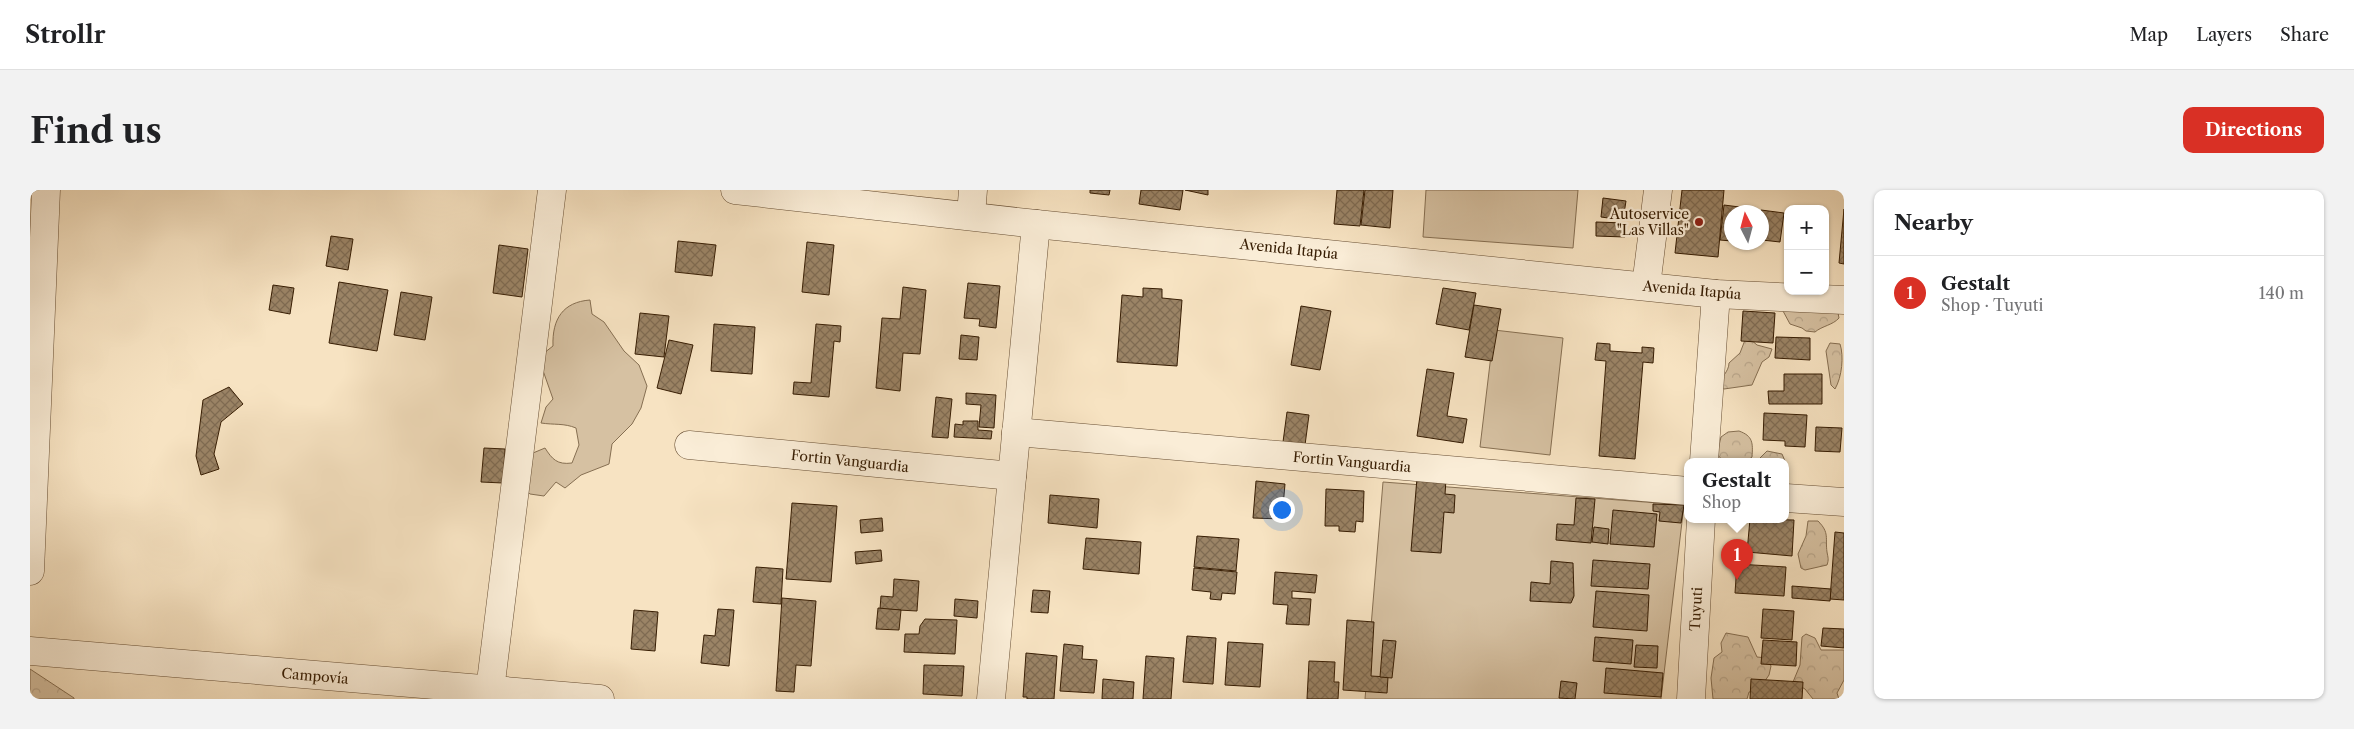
<!DOCTYPE html>
<meta charset="utf-8">
<style>
body{margin:0;font-family:"Libre Caslon Text",serif;background:#f2f2f2;color:#202124}
.controls{position:absolute;right:15px;top:15px;display:grid;overflow:hidden;border-radius:10px;box-shadow:0 1px 4px #0004}
.controls button{width:45px;height:45px;display:grid;place-items:center;padding:0;border:0;border-bottom:1px solid #e0e0e0;background:#fff;color:#202124;font:25px sans-serif}
.compass{position:absolute;left:1694px;top:15px;width:45px;height:45px;border-radius:50%;background:#fff;box-shadow:0 1px 4px #0004;rotate:354deg}
.you{position:absolute;left:1251px;top:319px;width:18px;height:18px;margin:-12px;border:4px solid #fff;border-radius:50%;background:#1a73e8;box-shadow:0 0 0 8px #1a73e833}
.badge{display:grid;place-items:center;width:32px;height:32px;border-radius:50%;background:#d93025;color:#fff;font-size:16px;font-weight:700}
.pin{position:absolute;translate:-50% -41px;filter:drop-shadow(0 1px 2px #0008)}
.pin::after{content:'';position:absolute;top:26px;width:18px;height:15px;background:inherit;clip-path:polygon(0 0,100% 0,50% 100%)}
.popup{position:absolute;left:1654px;top:268px;width:105px;height:65px;box-sizing:border-box;display:grid;place-content:center;border-radius:10px;background:#fff;filter:drop-shadow(0 1px 4px #0005);font-size:16px;white-space:nowrap;color:#757577}
.popup b{font-size:19px;color:#202124}
.popup::after{content:'';position:absolute;left:50%;top:100%;margin-left:-10px;border:10px solid transparent;border-top-color:#fff}
.list{margin:0;padding:0;list-style:none}
h2{display:flex;justify-content:space-between;align-items:center;height:65px;margin:0;padding:0 20px;font-size:21px}
h2 small{font-size:16px;font-weight:400;color:#757577}
.list li{display:grid;grid-template-columns:32px 1fr auto;gap:15px;align-items:center;box-sizing:border-box;height:75px;padding:0 20px;border-top:1px solid #e0e0e0}
.list b{display:block;font-size:19px;white-space:nowrap}
.list p{margin:0;font-size:16px;white-space:nowrap;color:#757577}
.list em{font-size:16px;font-style:normal;color:#757577}
.map{position:relative;flex:none;width:1814px;height:509px;overflow:hidden;border-radius:10px}
header{display:flex;align-items:center;gap:30px;box-sizing:border-box;height:70px;padding:0 25px;background:#fff;border-bottom:1px solid #e0e0e0}
header strong{font-size:24px}
nav{display:flex;gap:28px;margin-inline-start:auto;font-size:18px}
.intro{display:flex;align-items:center;justify-content:space-between;box-sizing:border-box;height:120px;padding:0 30px}
h1{margin:0;font-size:35px}
.button{padding:12px 22px;border-radius:10px;background:#d93025;color:#fff;font-size:18px;font-weight:700}
main{display:flex;gap:30px;padding:0 30px}
aside{flex:1;background:#fff;border-radius:10px;box-shadow:0 1px 4px #0004}
.map>svg:first-child{display:block}
.green{fill:#d6c1a2;stroke:#866f52}
.forest{fill:url(#forest-crowns);stroke:#866f52}
.building{fill:url(#building-cross-hatch);stroke:#371d03}
.lines{fill:none;stroke-linecap:round;stroke-linejoin:round}
.minor-casing{stroke:#674e33;stroke-width:29}
.minor{stroke:#faedd7;stroke-width:28}
.poi-dot{fill:#8f2418;stroke:#faedd7;stroke-width:2}
.labels{text-anchor:middle;dominant-baseline:central;stroke-width:4.5;stroke-linejoin:round;paint-order:stroke}
.poi-label{font-size:14px;fill:#371d03;stroke:#faedd7;text-anchor:end}
.street-label{font-size:14px;fill:#371d03;stroke:#faedd7}
</style>
<header>
<strong>Strollr</strong>
<nav><a>Map</a><a>Layers</a><a>Share</a></nav>
</header>
<div class="intro"><h1>Find us</h1><a class="button">Directions</a></div>
<main>
<div class="map">
<svg width="1814" height="509" viewBox="0 0 1814 509">
<defs>
<pattern id="forest-crowns" width="20" height="18" patternUnits="userSpaceOnUse" patternTransform="scale(1.25)"><rect width="20" height="18" fill="#d6c1a2"/><path d="M2 6a3 3 0 1 1 6 0M12 15a3 3 0 1 1 6 0" fill="none" stroke="#b8a58a"/></pattern>
<pattern id="building-cross-hatch" width="8" height="8" patternUnits="userSpaceOnUse" patternTransform="scale(1.25)"><rect width="8" height="8" fill="#9b8466"/><path d="M0 0l8 8M0 8l8-8" fill="none" stroke="#7f6b52"/></pattern>
</defs>
<rect width="100%" height="100%" fill="#f7e3c2"/>
<filter id="stains"><feTurbulence type="fractalNoise" baseFrequency=".004" numOctaves="4"/><feColorMatrix values="0 0 0 0 .2 0 0 0 0 .09 0 0 0 0 .02 0 0 0 .5 -.17"/></filter>
<radialGradient id="worn" r=".72"><stop offset=".6" stop-color="#630" stop-opacity="0"/><stop offset="1" stop-color="#630" stop-opacity=".3"/></radialGradient>
<g class="green">
<polygon points="1396,0 1548,0 1543,58 1393,47"/>
<path d="M560,110L562,124L574,132L594,161L609,175L617,196L611,218L602,234L582,254L579,274L551,285L535,298L526,292L514,306L500,304L491,296L503,263L515,258C522,269 527,275 542,273L549,255L546,238C534,233 524,235 511,233L516,217L523,209L510,172L514,163L523,156C522,129 533,112 560,110Z"/>
<polygon points="1464,140 1533,148 1520,265 1450,257"/>
<polygon points="1353,292 1654,315 1631,509 1335,509"/>
</g>
<g class="forest">
<path d="M1754,106L1808,123L1809,128C1803,135 1792,136 1785,142L1776,141L1772,138L1760,134L1753,121Z"/>
<path d="M1720,149L1727,155L1742,159L1739,167L1732,172L1722,195L1694,199L1690,196C1690,187 1699,182 1699,173L1710,163L1715,150Z"/>
<path d="M1800,153L1810,154C1814,166 1812,187 1805,199L1801,195L1796,161Z"/>
<path d="M1709,241C1723,246 1723,253 1722,267L1717,271H1693L1687,264L1691,247L1698,242Z"/>
<polygon points="1737,261 1752,264 1755,271 1727,271"/>
<path d="M1778,331H1788C1800,343 1795,348 1797,362C1798,368 1799,369 1797,375L1775,380L1771,378L1768,364L1776,346Z"/>
<polygon points="1696,443 1718,447 1727,467 1737,468 1741,476 1739,485 1728,501 1719,502 1717,509 1683,509 1681,488 1684,468 1692,462 1691,453"/>
<polygon points="1776,444 1785,448 1791,460 1814,460 1814,490 1807,503 1809,509 1783,509 1775,499 1763,492 1770,475 1772,447"/>
<polygon points="0,479 44,508 44,509 0,509"/>
</g>
<g class="building">
<polygon points="1060,0 1080,0 1079,5 1060,3"/>
<polygon points="1111,0 1153,0 1150,20 1109,14"/>
<polygon points="1155,0 1178,0 1178,5"/>
<polygon points="1307,0 1334,0 1330,36 1304,34"/>
<polygon points="1335,0 1363,0 1360,38 1331,35"/>
<polygon points="1652,0 1694,0 1688,67 1645,63"/>
<polygon points="1573,8 1596,11 1593,30 1571,27"/>
<polygon points="1694,15 1725,19 1725,22 1702,22 1702,51 1690,50"/>
<polygon points="1814,19 1814,74 1809,73"/>
<polygon points="1731,20 1754,23 1750,52 1732,50"/>
<polygon points="1566,32 1595,33 1595,47 1566,46"/>
<polygon points="301,46 323,49 318,80 296,76"/>
<polygon points="648,51 686,55 682,86 645,82"/>
<polygon points="777,52 804,55 799,105 772,102"/>
<polygon points="469,55 498,59 492,107 463,103"/>
<polygon points="309,92 358,100 347,161 299,153"/>
<polygon points="938,93 970,96 966,138 949,136 950,129 934,128"/>
<polygon points="243,95 264,98 260,124 239,120"/>
<polygon points="873,97 896,100 890,164 873,163 870,201 846,198 852,128 870,129"/>
<polygon points="1113,98 1132,99 1132,108 1152,110 1147,176 1087,172 1092,105 1113,107"/>
<polygon points="1413,98 1446,103 1439,140 1406,134"/>
<polygon points="371,102 402,107 395,150 364,145"/>
<polygon points="1444,115 1471,119 1462,171 1435,167"/>
<polygon points="1271,116 1301,121 1290,180 1261,175"/>
<polygon points="1713,121 1745,123 1743,153 1711,151"/>
<polygon points="610,123 639,126 634,167 605,164"/>
<polygon points="684,134 725,137 722,184 681,181"/>
<polygon points="786,134 811,136 810,152 804,151 799,207 763,204 764,192 781,193"/>
<polygon points="931,145 949,147 947,170 929,169"/>
<polygon points="1746,147 1780,148 1780,170 1745,168"/>
<polygon points="639,150 663,155 651,204 627,198"/>
<polygon points="1567,153 1580,154 1580,161 1612,163 1612,157 1624,158 1623,173 1613,172 1605,269 1569,266 1576,171 1565,170"/>
<polygon points="1397,179 1424,183 1417,226 1437,229 1433,253 1387,246"/>
<polygon points="1754,184 1792,184 1792,214 1739,214 1738,201 1754,201"/>
<polygon points="199,197 213,214 191,232 184,264 189,279 171,285 166,266 173,210"/>
<polygon points="936,203 966,205 964,238 949,237 951,215 936,214"/>
<polygon points="906,207 922,209 918,248 902,247"/>
<polygon points="1257,222 1279,225 1275,255 1253,252"/>
<polygon points="1734,223 1777,225 1775,257 1755,256 1755,251 1733,250"/>
<polygon points="933,231 948,231 948,240 962,241 961,249 924,247 925,234 933,235"/>
<polygon points="1786,237 1812,238 1810,262 1785,261"/>
<polygon points="454,258 475,259 473,293 451,292"/>
<polygon points="1387,288 1416,290 1415,304 1425,305 1424,323 1414,322 1411,363 1381,361"/>
<polygon points="1226,291 1255,294 1252,329 1223,328"/>
<polygon points="1296,299 1334,301 1333,332 1326,331 1325,342 1309,341 1309,336 1295,336"/>
<polygon points="1020,305 1069,309 1067,338 1018,333"/>
<polygon points="1546,308 1565,309 1561,353 1526,350 1527,334 1544,335"/>
<polygon points="762,313 807,316 801,392 756,389"/>
<polygon points="1623,314 1654,315 1651,333 1629,331 1630,322 1623,321"/>
<polygon points="1583,320 1627,324 1624,357 1580,354"/>
<polygon points="852,328 853,341 831,343 830,330"/>
<polygon points="1720,329 1764,330 1762,366 1717,362"/>
<polygon points="1564,337 1579,339 1578,354 1562,352"/>
<polygon points="1805,342 1814,343 1814,410 1800,409"/>
<polygon points="1167,346 1209,349 1206,381 1164,377"/>
<polygon points="1056,348 1111,352 1109,384 1053,379"/>
<polygon points="851,360 852,371 826,374 825,362"/>
<polygon points="1563,370 1620,374 1618,399 1561,396"/>
<polygon points="1521,371 1543,373 1544,406 1541,413 1500,411 1501,392 1520,394"/>
<polygon points="1707,374 1756,377 1754,406 1705,403"/>
<polygon points="726,377 753,379 751,414 723,412"/>
<polygon points="1164,378 1207,382 1205,404 1192,403 1191,410 1180,409 1181,402 1162,400"/>
<polygon points="1245,382 1287,385 1285,403 1262,401 1262,408 1281,409 1279,435 1256,434 1258,415 1243,414"/>
<polygon points="864,389 889,391 887,421 850,419 851,406 863,407"/>
<polygon points="1762,396 1801,399 1800,411 1762,408"/>
<polygon points="1003,400 1020,401 1018,423 1001,422"/>
<polygon points="1566,401 1619,405 1617,441 1563,437"/>
<polygon points="752,408 786,411 781,476 766,475 764,502 746,501"/>
<polygon points="925,409 948,411 947,428 924,426"/>
<polygon points="848,418 871,420 869,440 846,439"/>
<polygon points="688,419 704,420 699,476 671,473 674,445 685,446"/>
<polygon points="1733,419 1764,421 1762,450 1731,448"/>
<polygon points="604,420 628,422 625,461 601,459"/>
<polygon points="895,429 927,430 925,464 874,462 875,444 889,444 890,436"/>
<polygon points="1317,430 1344,432 1341,486 1358,487 1357,503 1313,500"/>
<polygon points="1793,438 1814,439 1814,458 1791,456"/>
<polygon points="1157,446 1186,448 1183,494 1153,492"/>
<polygon points="1565,447 1603,450 1601,474 1563,471"/>
<polygon points="1353,450 1366,451 1362,488 1350,487"/>
<polygon points="1733,450 1767,452 1766,476 1731,474"/>
<polygon points="1198,452 1233,454 1230,497 1195,495"/>
<polygon points="1034,454 1053,456 1052,469 1067,470 1064,503 1030,501"/>
<polygon points="1606,455 1628,456 1627,478 1604,477"/>
<polygon points="996,463 1027,466 1024,509 997,509 997,507 993,507"/>
<polygon points="1116,466 1144,468 1141,509 1113,509"/>
<polygon points="1279,471 1305,472 1304,492 1309,492 1308,509 1277,509"/>
<polygon points="894,475 934,476 932,506 893,504"/>
<polygon points="1576,478 1633,483 1631,507 1574,503"/>
<polygon points="1073,489 1104,492 1103,509 1072,509"/>
<polygon points="1721,489 1773,492 1772,509 1720,509"/>
<polygon points="1531,491 1547,493 1545,509 1529,508"/>
</g>
<g class="lines">
<g class="minor-casing">
<g id="minor">
<polyline points="705,0 1006,34 1686,104 1814,110"/>
<polyline points="941,25 943,0"/>
<polyline points="1616,96 1628,0"/>
<polyline points="986,242 1658,301"/>
<polyline points="659,255 982,286"/>
<polyline points="1674,271 1686,104"/>
<polyline points="1756,308 1814,312"/>
<polyline points="0,381 16,0"/>
<polyline points="0,461 570,509"/>
<polyline points="460,500 522,0"/>
<polyline points="961,509 1006,34"/>
<polyline points="1661,509 1671,329"/>
</g>
</g>
<use href="#minor" class="minor"/>
</g>
<circle class="poi-dot" cx="1669" cy="32" r="5"/>
<g class="labels">
<g class="poi-label">
<text x="1659" y="24">Autoservice<tspan x="1659" dy="16">"Las Villas"</tspan></text>
</g>
<g class="street-label">
<text transform="translate(1259 59) rotate(6)">Avenida Itapúa</text>
<text transform="translate(1662 100) rotate(5)">Avenida Itapúa</text>
<text transform="translate(820 271) rotate(6)">Fortin Vanguardia</text>
<text transform="translate(1322 272) rotate(5)">Fortin Vanguardia</text>
<text transform="translate(1666 419) rotate(-87)">Tuyuti</text>
<text transform="translate(285 486) rotate(5)">Campovía</text>
</g>
</g>
<rect width="100%" height="100%" filter="url(#stains)"/>
<rect width="100%" height="100%" fill="url(#worn)"/>
</svg>
<div class="controls">
<button>+</button>
<button>−</button>
</div>
<svg class="compass" viewBox="-18 -18 36 36"><path d="M0-13l5 13h-10z" fill="#e53935"/><path d="M0 13l5-13h-10z" fill="#757577"/></svg>
<div class="you"></div>
<div class="pin badge" style="left:1707px;top:390px">1</div>
<div class="popup"><b>Gestalt</b>Shop</div>
</div>
<aside>
<h2>Nearby<small></small></h2>
<ul class="list">
<li><span class="badge">1</span><div><b>Gestalt</b><p>Shop · Tuyuti</p></div><em>140 m</em></li>
</ul>
</aside>
</main>
